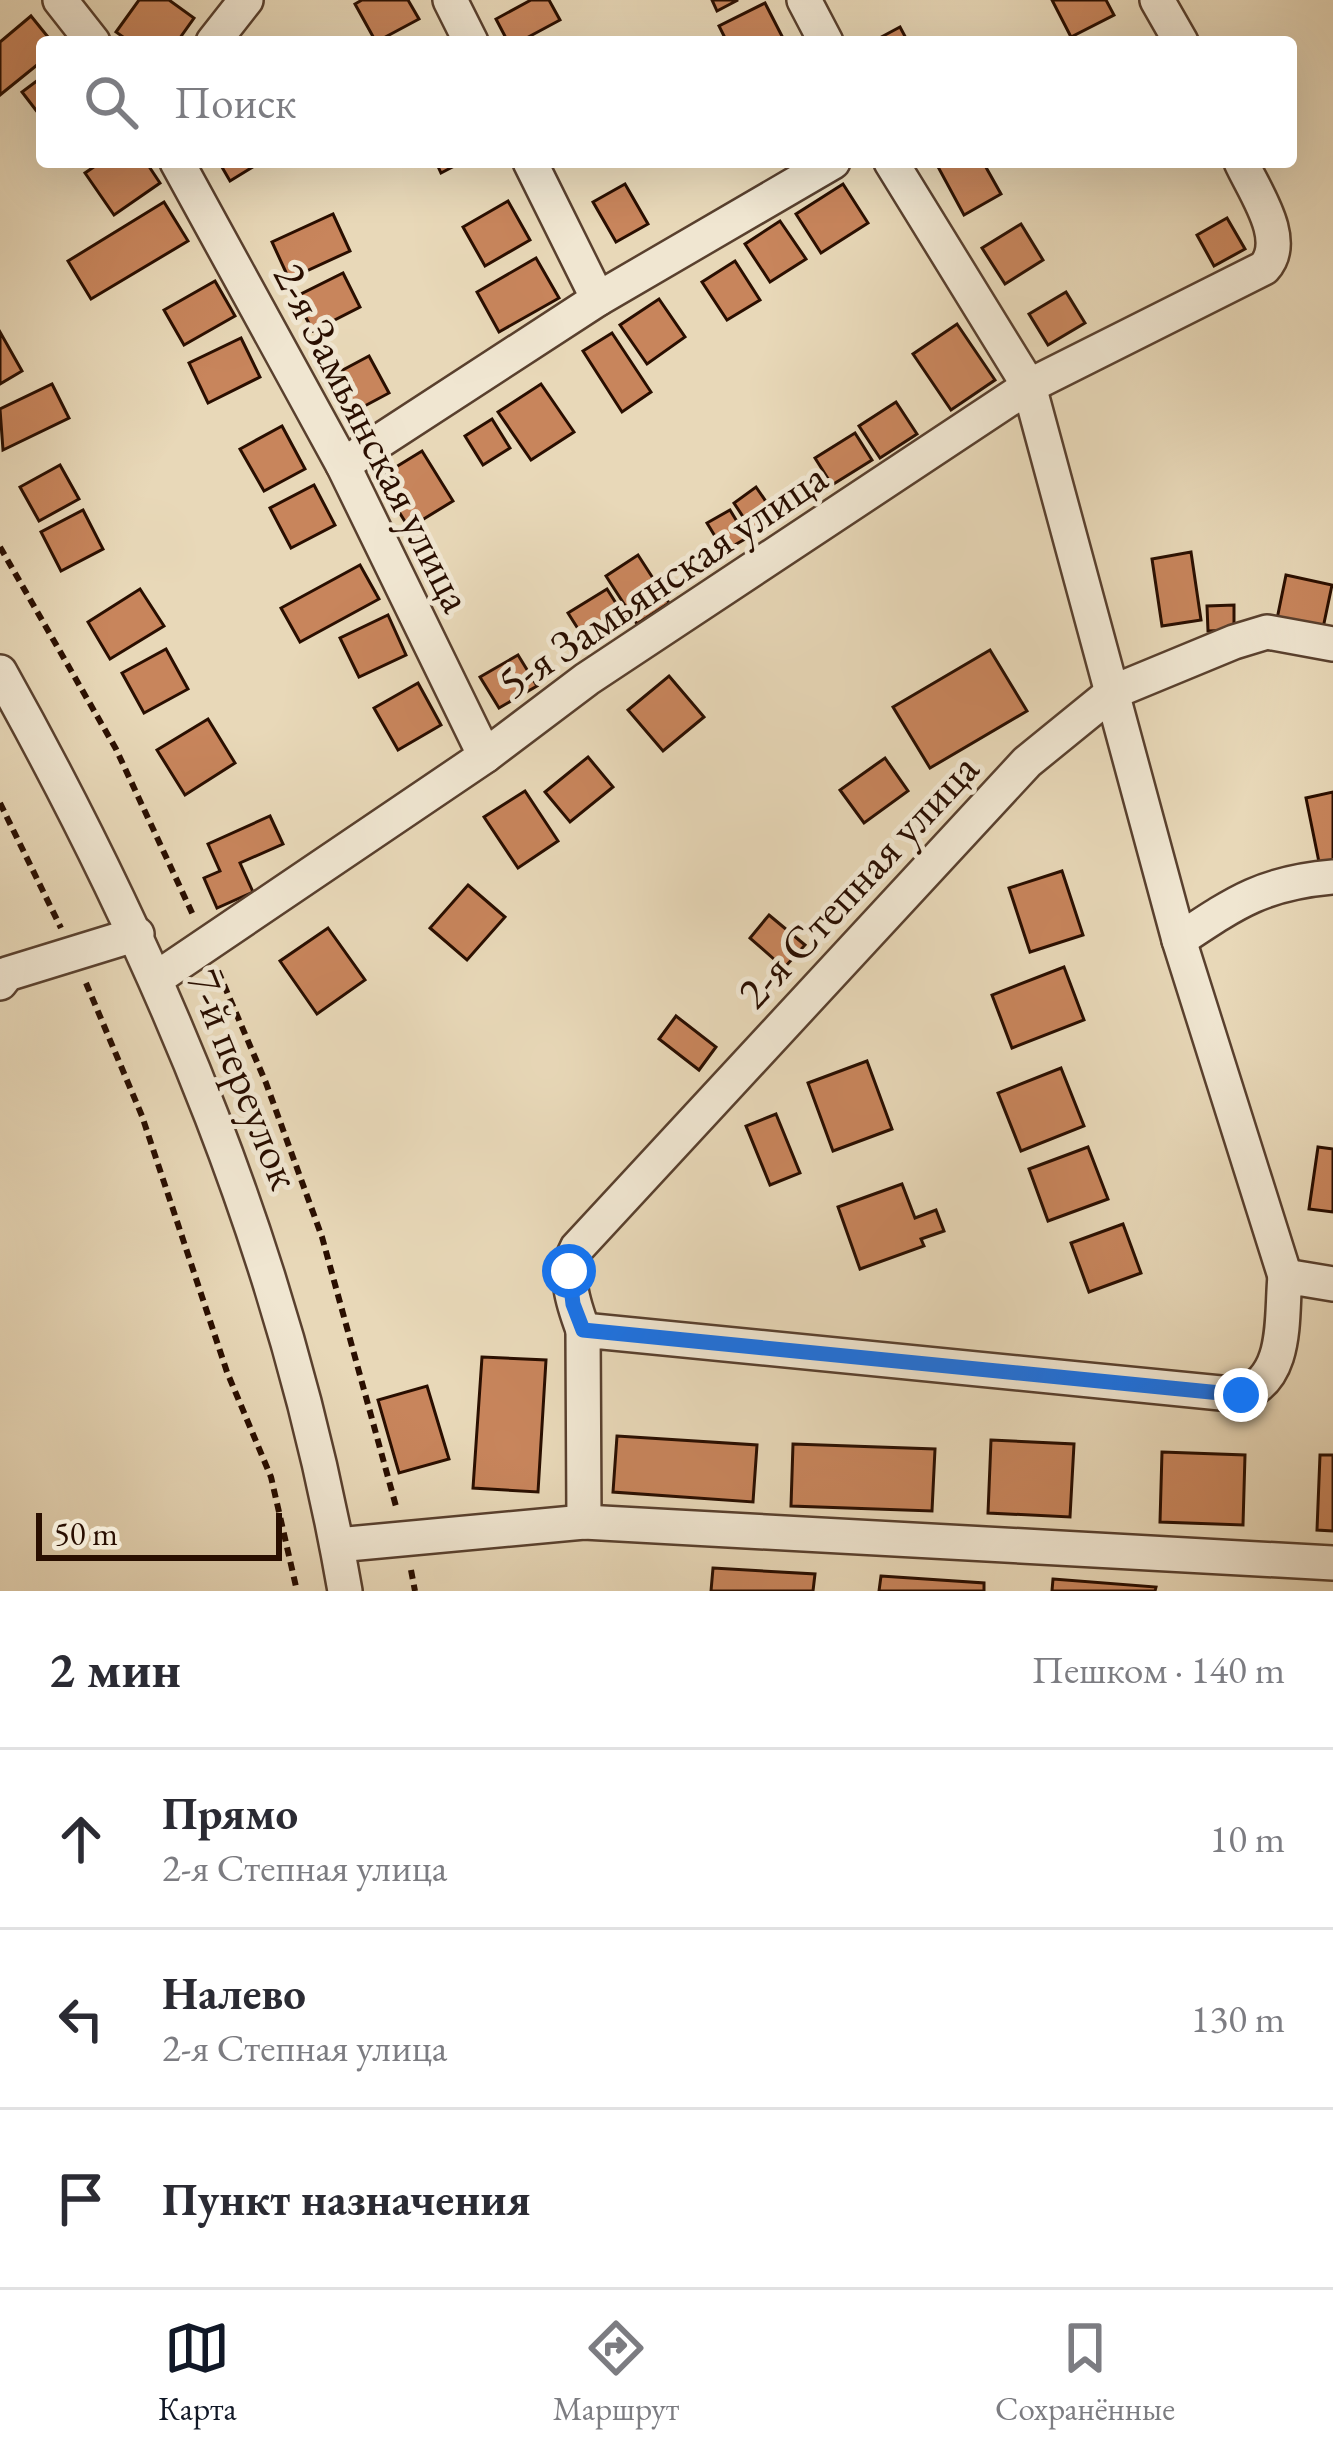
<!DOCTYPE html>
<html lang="ru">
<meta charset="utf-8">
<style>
body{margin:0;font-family:"EB Garamond",serif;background:#f2f2f3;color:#2b2b33}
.scale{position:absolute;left:36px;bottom:30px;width:246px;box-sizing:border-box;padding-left:12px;border:6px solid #290e00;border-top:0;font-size:33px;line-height:42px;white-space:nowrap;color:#290e00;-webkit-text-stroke:9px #f0e6d1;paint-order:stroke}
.stop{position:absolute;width:36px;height:36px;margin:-27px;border:9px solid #1a73e8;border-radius:50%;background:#fff}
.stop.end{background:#1a73e8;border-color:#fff;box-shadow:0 3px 12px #0008}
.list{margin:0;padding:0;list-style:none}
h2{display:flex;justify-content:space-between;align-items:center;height:156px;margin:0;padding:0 48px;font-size:51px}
h2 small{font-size:39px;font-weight:400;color:#7c7c81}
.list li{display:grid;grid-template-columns:78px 1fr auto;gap:36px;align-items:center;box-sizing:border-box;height:180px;padding:0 48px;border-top:3px solid #e1e1e2}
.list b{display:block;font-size:45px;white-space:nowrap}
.list p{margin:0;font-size:39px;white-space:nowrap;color:#7c7c81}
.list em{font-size:39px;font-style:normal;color:#7c7c81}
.icon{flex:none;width:66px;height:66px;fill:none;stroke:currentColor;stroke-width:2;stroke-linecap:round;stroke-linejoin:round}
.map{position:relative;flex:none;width:1333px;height:1591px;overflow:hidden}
.search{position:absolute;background:#fff;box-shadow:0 12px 48px #0002;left:36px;right:36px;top:36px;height:132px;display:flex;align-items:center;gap:30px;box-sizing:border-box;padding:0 42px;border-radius:12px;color:#7c7c81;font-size:45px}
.sheet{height:696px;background:#fff}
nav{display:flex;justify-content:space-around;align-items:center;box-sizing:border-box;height:168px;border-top:3px solid #e1e1e2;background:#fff;font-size:33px;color:#7c7c81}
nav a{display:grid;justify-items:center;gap:6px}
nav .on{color:#111827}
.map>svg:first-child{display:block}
.building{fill:#c8855c;stroke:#290e00;stroke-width:3}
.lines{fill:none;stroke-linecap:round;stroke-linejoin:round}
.minor-casing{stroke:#59402e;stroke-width:38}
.path{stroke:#290e00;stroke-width:6;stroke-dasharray:9 6;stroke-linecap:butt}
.minor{stroke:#f0e6d1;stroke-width:33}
.route{stroke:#1a73e8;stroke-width:15}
.labels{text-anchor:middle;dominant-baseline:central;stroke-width:10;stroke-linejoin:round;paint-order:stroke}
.street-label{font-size:45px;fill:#290e00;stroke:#f0e6d1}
</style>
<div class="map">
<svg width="1333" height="1591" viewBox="0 0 1333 1591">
<rect width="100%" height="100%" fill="#e8d8b8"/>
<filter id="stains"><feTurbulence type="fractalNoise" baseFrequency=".00167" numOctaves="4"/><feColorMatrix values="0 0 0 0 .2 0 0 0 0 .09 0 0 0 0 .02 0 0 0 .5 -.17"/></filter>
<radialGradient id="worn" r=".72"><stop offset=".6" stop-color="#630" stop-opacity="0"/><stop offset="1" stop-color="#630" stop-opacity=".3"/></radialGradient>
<g class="building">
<polygon points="139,0 169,0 194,18 177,42 130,42 116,32"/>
<polygon points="362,0 408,0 419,19 376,42 355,4"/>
<polygon points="531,0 549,0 560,20 519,42 508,42 496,19"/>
<polygon points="712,0 738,0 717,11"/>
<polygon points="1052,0 1106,0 1114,15 1071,37"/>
<polygon points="765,3 785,42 727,42 719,26"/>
<polygon points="31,16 52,42 42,42 42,61 0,95 0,42"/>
<polygon points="900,27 908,42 872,42"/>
<polygon points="42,77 42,118 22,92"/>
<polygon points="101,162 146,162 160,183 114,215 85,173"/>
<polygon points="219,162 261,162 230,181"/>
<polygon points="436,162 462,162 441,173"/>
<polygon points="943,162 983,162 1001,194 964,215 937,165"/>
<polygon points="625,184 648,224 616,242 593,202"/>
<polygon points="843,184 868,223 821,253 796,214"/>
<polygon points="508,201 530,240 485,266 463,227"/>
<polygon points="164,202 188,241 91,299 68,261"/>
<polygon points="333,214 350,251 289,279 272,242"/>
<polygon points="1227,218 1245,249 1214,266 1197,235"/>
<polygon points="780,221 806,259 770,282 745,244"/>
<polygon points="1021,224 1043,260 1005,284 982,248"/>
<polygon points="536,258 559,298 499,332 477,292"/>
<polygon points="735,261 760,300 727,320 702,282"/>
<polygon points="343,273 360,307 313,331 295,297"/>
<polygon points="215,281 235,316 184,345 164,310"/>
<polygon points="1066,292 1085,323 1048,345 1029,314"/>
<polygon points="659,299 685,337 647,364 620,325"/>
<polygon points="957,324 995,380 951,410 913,354"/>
<polygon points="0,332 22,371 0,384"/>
<polygon points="612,333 651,392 622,412 583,351"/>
<polygon points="241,338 260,377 208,403 189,363"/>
<polygon points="369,356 389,393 344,417 324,380"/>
<polygon points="52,384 69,418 3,450 0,409"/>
<polygon points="541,384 574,432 531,460 498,412"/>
<polygon points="896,402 917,434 880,458 859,426"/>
<polygon points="492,419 510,448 483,465 465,436"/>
<polygon points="282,426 305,469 264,491 240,449"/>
<polygon points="855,433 872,460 832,485 815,458"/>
<polygon points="422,451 453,501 409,528 378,478"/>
<polygon points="60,465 79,499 39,521 20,487"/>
<polygon points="314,485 335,525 291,548 270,508"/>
<polygon points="756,487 778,519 755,535 734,503"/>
<polygon points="83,510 103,549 61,571 41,532"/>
<polygon points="730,510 747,538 724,551 707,523"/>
<polygon points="1191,552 1201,620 1162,626 1152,559"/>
<polygon points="638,555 669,603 637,624 606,576"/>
<polygon points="360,565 379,599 300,642 281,608"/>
<polygon points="1286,575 1332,585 1323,628 1277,619"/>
<polygon points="140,589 164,626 110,659 88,622"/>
<polygon points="607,589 626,619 587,643 568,613"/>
<polygon points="1234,605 1234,630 1208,631 1207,606"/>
<polygon points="388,615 406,655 359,677 340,638"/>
<polygon points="166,649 188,689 144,713 122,673"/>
<polygon points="990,650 1027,711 930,768 893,707"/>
<polygon points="518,655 537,686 499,708 480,677"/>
<polygon points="669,676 704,717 663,751 628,710"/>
<polygon points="418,683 441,725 398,750 374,708"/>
<polygon points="208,719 235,763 185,795 157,750"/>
<polygon points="588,757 613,787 570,822 545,792"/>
<polygon points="885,758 908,791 864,823 840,790"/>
<polygon points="525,791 558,841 518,868 484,817"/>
<polygon points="1333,792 1333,865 1320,867 1306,798"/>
<polygon points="270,816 283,844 240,863 253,892 217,908 204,878 220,871 208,844"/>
<polygon points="1062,871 1083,935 1030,952 1009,888"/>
<polygon points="468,885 505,917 467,960 430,928"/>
<polygon points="769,915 805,945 784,968 750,938"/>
<polygon points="328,928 365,980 317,1014 280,961"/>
<polygon points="1064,967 1084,1020 1012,1048 992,995"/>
<polygon points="676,1016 716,1047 699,1070 659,1039"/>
<polygon points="867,1061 892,1129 833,1151 808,1083"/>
<polygon points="1061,1068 1084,1126 1021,1151 998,1093"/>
<polygon points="776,1114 800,1173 770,1185 746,1126"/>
<polygon points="1088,1147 1108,1199 1048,1221 1029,1169"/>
<polygon points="1318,1147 1333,1149 1333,1212 1309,1209"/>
<polygon points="902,1184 915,1218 936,1210 944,1231 921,1239 924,1246 860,1269 838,1207"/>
<polygon points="1123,1224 1141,1273 1089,1292 1071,1243"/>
<polygon points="482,1357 546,1360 538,1492 473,1488"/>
<polygon points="427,1386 449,1459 399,1473 378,1400"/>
<polygon points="617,1436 757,1445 753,1502 613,1492"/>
<polygon points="991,1440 1074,1444 1070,1517 988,1513"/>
<polygon points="793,1444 935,1449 932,1511 791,1506"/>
<polygon points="1162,1452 1245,1455 1243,1525 1160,1522"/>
<polygon points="1320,1455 1333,1455 1333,1531 1317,1530"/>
<polygon points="713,1568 815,1574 813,1591 711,1591"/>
<polygon points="881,1576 984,1583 984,1591 879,1591"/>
<polygon points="1053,1579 1156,1587 1155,1591 1052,1591"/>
</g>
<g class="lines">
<g class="minor-casing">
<g id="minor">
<polyline points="60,0 93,42"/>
<polyline points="450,0 471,42"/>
<polyline points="804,0 826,42"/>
<polyline points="1157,0 1181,42"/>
<polyline points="213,42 246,0"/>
<polyline points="177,162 343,465 485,756"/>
<polyline points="530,162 598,299"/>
<polyline points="891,162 1029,386 1179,940 1285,1276"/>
<polyline points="343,465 598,299 833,162"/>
<path d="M0,672C162,962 288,1262 345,1591"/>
<path d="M1179,940C1236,902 1263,883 1333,877"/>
<path d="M157,978L485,756L587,679L1029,386L1264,268C1290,240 1254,191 1241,162"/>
<polyline points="0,983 7,974 137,934"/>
<path d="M583,1330C573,1303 563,1274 577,1248L1027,762L1113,692L1234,642L1267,632L1333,644"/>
<path d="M584,1522L583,1330L1241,1395C1289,1378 1281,1318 1285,1276L1333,1284"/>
<polyline points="337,1545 584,1522 1333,1563"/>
</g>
</g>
<g class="path">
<polyline points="0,547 116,749 193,915"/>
<polyline points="0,803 61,928"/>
<polyline points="218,971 266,1083 322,1237 397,1510"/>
<polyline points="86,983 142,1116 227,1372 271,1477 297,1591"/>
<polyline points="411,1570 415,1591"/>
</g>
<use href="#minor" class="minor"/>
</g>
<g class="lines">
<polyline class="route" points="569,1271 573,1304 583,1330 1241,1395"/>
</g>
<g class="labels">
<g class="street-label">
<text transform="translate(374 437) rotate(63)">2-я Замьянская улица</text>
<text transform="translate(662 579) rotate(-34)">5-я Замьянская улица</text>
<text transform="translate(857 880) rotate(-47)">2-я Степная улица</text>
<text transform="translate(245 1079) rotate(68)">7-й переулок</text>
</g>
</g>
<rect width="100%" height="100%" filter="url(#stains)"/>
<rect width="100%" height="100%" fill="url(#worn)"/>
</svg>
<div class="scale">50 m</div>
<div class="stop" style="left:569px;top:1271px"></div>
<div class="stop end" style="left:1241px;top:1395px"></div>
<div class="search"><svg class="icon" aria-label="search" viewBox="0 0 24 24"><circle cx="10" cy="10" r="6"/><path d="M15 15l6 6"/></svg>Поиск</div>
</div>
<section class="sheet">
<h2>2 мин<small>Пешком · 140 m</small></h2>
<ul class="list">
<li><svg class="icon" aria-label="ahead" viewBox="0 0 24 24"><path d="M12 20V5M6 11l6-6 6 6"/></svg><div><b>Прямо</b><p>2-я Степная улица</p></div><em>10 m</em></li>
<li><svg class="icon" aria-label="left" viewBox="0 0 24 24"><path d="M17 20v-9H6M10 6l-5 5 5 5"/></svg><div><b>Налево</b><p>2-я Степная улица</p></div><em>130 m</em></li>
<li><svg class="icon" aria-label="arrive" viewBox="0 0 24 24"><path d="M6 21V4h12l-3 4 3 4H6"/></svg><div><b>Пункт назначения</b></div></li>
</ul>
</section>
<nav>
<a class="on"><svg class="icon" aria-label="map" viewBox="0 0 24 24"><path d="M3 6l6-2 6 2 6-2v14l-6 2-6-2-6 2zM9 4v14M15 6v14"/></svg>Карта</a>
<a><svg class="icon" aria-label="directions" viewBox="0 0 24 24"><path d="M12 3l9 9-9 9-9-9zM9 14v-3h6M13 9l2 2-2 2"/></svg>Маршрут</a>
<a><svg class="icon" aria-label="saved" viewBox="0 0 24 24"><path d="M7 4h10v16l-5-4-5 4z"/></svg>Сохранённые</a>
</nav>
